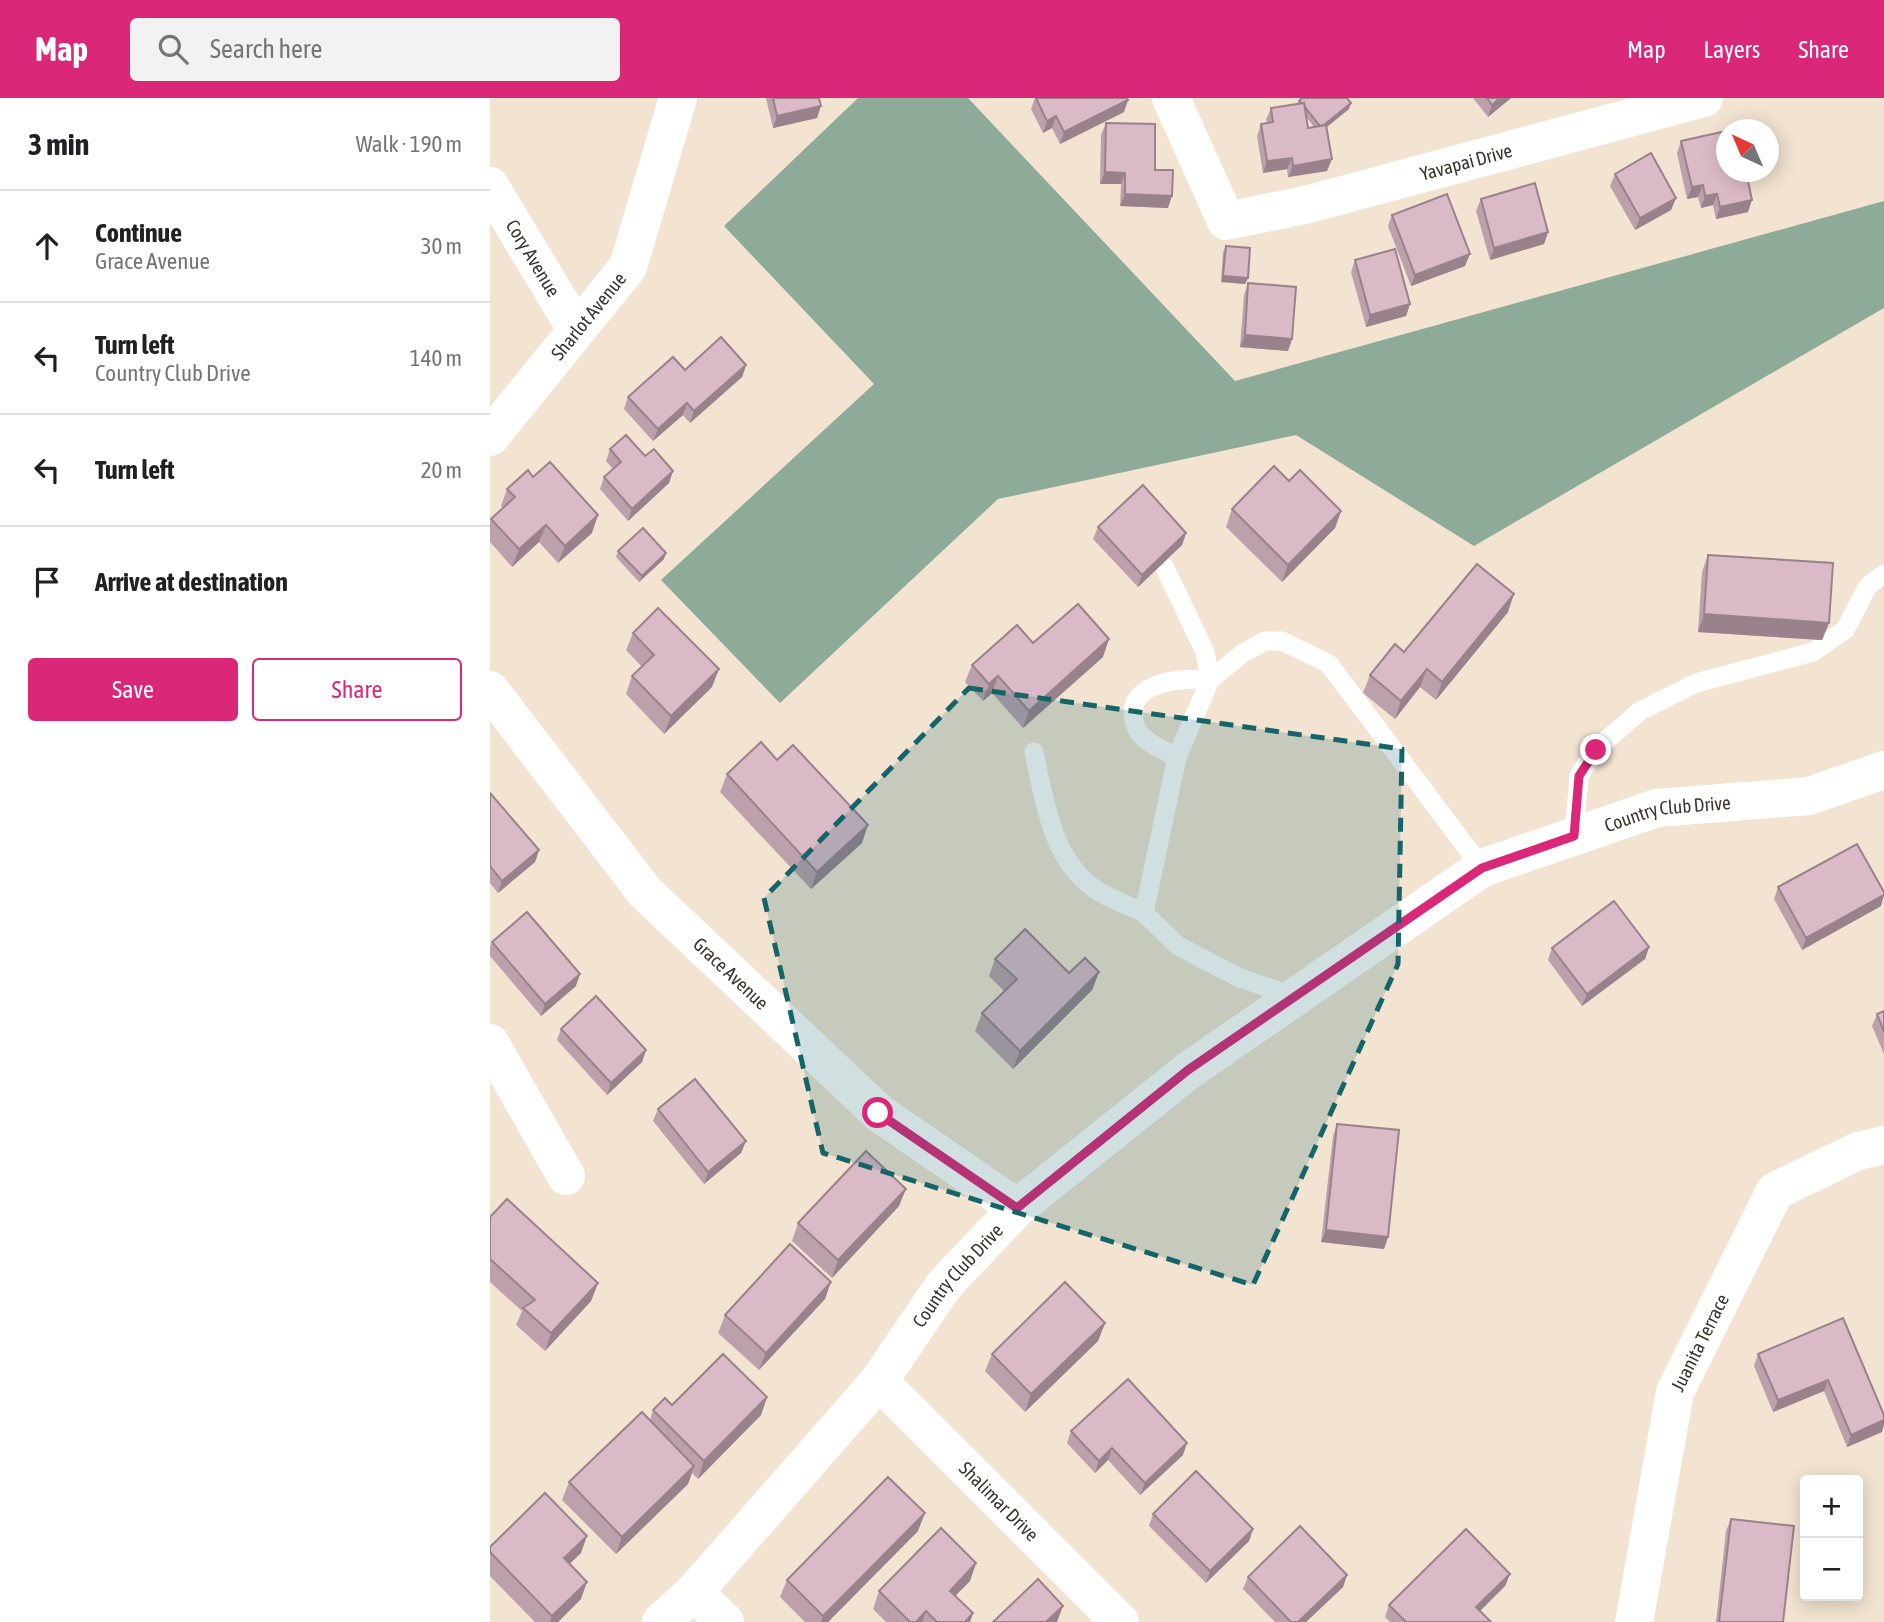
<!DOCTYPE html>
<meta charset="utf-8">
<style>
body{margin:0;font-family:"Asap Condensed",sans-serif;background:#f2f2f2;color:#202124}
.controls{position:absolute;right:21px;bottom:21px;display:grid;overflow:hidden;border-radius:7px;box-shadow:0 4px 18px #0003}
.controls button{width:63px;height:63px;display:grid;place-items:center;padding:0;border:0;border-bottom:2px solid #e0e0e0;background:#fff;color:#202124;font:35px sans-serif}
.compass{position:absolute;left:1226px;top:21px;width:63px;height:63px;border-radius:50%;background:#fff;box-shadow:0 4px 18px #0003;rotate:316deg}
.stop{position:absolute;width:21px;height:21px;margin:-16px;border:5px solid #db2777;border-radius:50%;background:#fff}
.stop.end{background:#db2777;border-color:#fff;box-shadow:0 2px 7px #0008}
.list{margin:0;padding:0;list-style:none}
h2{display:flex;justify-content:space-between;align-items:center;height:91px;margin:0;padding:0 28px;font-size:30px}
h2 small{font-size:23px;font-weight:400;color:#757577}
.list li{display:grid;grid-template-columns:46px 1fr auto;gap:21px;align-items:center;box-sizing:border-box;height:112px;padding:0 28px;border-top:2px solid #e0e0e0}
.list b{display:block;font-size:26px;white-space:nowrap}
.list p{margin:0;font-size:23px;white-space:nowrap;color:#757577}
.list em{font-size:23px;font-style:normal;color:#757577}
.actions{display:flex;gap:14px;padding:21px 28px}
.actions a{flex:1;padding:16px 0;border:2px solid #db2777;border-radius:7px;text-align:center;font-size:24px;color:#db2777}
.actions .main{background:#db2777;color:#fff}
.icon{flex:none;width:38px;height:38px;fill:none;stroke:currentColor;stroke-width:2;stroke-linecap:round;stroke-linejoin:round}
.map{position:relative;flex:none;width:1394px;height:1524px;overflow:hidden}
header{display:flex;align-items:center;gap:42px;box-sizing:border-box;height:98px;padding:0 35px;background:#db2777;color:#fff}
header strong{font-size:33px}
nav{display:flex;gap:38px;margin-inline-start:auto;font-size:24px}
.search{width:490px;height:63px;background:#f2f2f2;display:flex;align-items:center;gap:18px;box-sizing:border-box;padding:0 24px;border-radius:7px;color:#757577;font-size:26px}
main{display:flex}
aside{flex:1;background:#fff}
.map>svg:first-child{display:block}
.forest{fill:#8dab98}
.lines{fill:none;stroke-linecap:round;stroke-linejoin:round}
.service{stroke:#fff;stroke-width:19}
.minor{stroke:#fff;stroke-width:38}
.wall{fill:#bca0ab;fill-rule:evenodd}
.shaded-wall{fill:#99828b}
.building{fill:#dbbac7;stroke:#99828b;stroke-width:2}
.route{stroke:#db2777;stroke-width:9}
.marked{fill:#156467;fill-opacity:0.2;stroke:#156467;stroke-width:5;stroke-dasharray:14 9;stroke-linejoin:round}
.labels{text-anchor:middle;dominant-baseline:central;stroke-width:5;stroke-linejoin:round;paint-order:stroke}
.street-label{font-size:19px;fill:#3a352d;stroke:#fff}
</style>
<header>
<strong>Map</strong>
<div class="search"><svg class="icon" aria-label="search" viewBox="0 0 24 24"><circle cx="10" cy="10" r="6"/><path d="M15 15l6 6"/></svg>Search here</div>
<nav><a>Map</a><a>Layers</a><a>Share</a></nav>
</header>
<main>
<aside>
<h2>3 min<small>Walk · 190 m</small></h2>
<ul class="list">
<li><svg class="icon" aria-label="ahead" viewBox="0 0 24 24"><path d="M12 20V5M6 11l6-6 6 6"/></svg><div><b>Continue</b><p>Grace Avenue</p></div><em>30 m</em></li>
<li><svg class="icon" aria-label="left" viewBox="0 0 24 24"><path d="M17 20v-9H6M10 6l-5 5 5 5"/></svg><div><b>Turn left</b><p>Country Club Drive</p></div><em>140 m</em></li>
<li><svg class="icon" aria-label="left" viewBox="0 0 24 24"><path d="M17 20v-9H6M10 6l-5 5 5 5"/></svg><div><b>Turn left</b></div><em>20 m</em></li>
<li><svg class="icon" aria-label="arrive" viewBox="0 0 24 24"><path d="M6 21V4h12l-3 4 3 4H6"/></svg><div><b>Arrive at destination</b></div></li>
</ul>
<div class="actions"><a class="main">Save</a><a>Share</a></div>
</aside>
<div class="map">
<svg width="1394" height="1524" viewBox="0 0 1394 1524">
<rect width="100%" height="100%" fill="#f2e4d1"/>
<polygon class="forest" points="368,0 478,0 745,283 1394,103 1394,210 984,448 806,337 508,401 290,605 171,482 384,286 234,128"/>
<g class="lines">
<g class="service">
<path d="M675,470L715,554L720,582C691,579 627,584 647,631C653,644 675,653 687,659"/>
<path d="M544,654C554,701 562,762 605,791C619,801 638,807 654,815"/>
<polyline points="1084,738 1089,678 1106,651 1150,613 1206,585 1323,554 1355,532 1378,488 1394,476"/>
<polyline points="806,899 750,880 688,848 654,815 687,659 720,582 753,555 775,543 792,543 839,566 992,770"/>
</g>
<g class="minor">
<path id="s1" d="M681,0L736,123L815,107L1214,0"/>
<path id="s2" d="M0,88L86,231"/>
<path id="s3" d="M0,339L138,169L188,0"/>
<path id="s4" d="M0,592L155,794L389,1015L527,1110"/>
<polyline points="0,945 76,1078"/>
<path id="s5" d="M389,1283L630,1524"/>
<polyline points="204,1494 235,1524"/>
<path id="s6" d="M171,1524L204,1494L389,1283L454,1187L527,1110L698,973L992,770L1167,710L1319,698L1394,672"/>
<path id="s7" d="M1144,1524L1185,1294L1285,1093L1368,1053L1394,1047"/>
</g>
</g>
<g class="wall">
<polygon points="276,0 329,0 327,20 283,30"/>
<polygon points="545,0 637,0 634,14 570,46 562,30 553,35 541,11"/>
<polygon points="983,0 1021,0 998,19"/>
<path d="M809,3L859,11L837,29V73L798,79L797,71L773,75L767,38L771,26L777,25L776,22L781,10L808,6ZM817,20L824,29L818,30Z"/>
<polygon points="616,25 678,110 630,108 631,86 610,86 611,37"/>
<polygon points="1191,43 1258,114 1226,121 1223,107 1211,110 1208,99 1197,101 1187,55"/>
<polygon points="1125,76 1186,100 1181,112 1145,132 1120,88"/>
<polygon points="991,101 1058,134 1054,146 1000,162 986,113"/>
<polygon points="902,117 975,168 921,188 898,128"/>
<polygon points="736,148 758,180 755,186 731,184 733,154"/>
<polygon points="865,162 920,206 916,218 876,229 861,174"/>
<polygon points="758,185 802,241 798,253 750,249 754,197"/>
<polygon points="256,267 252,279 200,325 193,317 163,343 134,311 138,299 195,272"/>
<polygon points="120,351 155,358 183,373 179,385 138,423 110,391 114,379 123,371 116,363"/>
<polygon points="43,379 102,435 68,465 49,444 22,469 0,444 0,424 1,421 13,410 11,408 17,391"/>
<polygon points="799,383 851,413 845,430 792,484 736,429 742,411"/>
<polygon points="608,429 696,435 692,447 648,489 603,441"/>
<polygon points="128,453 174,461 149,484 126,459"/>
<polygon points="1218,457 1339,525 1332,542 1208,534 1212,474"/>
<polygon points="1018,514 946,602 930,589 905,621 873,595 880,577 914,554"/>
<polygon points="143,535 222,589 174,636 136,596 142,578 152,569 136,552"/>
<polygon points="543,545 613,559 533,630 502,595 493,603 475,584 482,567"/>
<polygon points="287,662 372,745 321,791 230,694 237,676"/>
<polygon points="0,695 49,752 45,764 8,795 0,785"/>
<polygon points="1288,789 1391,808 1312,852 1284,801"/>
<polygon points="2,844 86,888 51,918 0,858 0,849"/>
<polygon points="1159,849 1155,861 1092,908 1058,862 1062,850"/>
<polygon points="505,861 579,875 609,874 602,892 523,971 485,933 492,915 514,893 499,878"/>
<polygon points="1394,913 1394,956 1382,928 1387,916"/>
<polygon points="71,931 156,952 152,964 117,997 67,942"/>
<polygon points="168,1011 256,1043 251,1055 214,1086 163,1023"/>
<polygon points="847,1026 898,1139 894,1151 831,1144 843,1038"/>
<polygon points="409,1108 342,1180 302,1143 308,1125"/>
<polygon points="0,1119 108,1185 101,1203 55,1253 26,1227 32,1213 0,1184"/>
<polygon points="335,1201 269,1272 228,1235 235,1217"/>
<polygon points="1353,1220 1392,1334 1357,1349 1334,1293 1283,1314 1264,1268 1268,1256"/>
<polygon points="615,1225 608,1243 535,1314 495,1273 502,1256"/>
<polygon points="277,1299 271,1317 208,1381 202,1375 198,1386 126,1456 72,1402 79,1384 160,1322 163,1312 182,1307"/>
<polygon points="581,1333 693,1357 650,1397 618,1362 605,1375 577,1345"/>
<polygon points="663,1416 763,1431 759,1443 716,1485 659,1428"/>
<polygon points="1241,1421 1293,1524 1226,1524 1236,1433"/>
<polygon points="428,1433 338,1524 315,1524 290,1499 297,1482"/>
<polygon points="0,1449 91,1455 79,1466 91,1501 68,1524 45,1524 0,1478"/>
<polygon points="486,1465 480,1483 465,1498 483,1515 480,1524 396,1524 383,1511 389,1493"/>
<polygon points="1020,1476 1015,1488 990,1513 1001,1524 900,1524 895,1519 899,1507"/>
<polygon points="857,1477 853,1489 816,1524 785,1524 753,1491 758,1479"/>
</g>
<g class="shaded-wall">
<polygon points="1010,0 1021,0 998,19 1002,7"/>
<polygon points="638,2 634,14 570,46 574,34"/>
<polygon points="861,5 859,11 829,35 831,29"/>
<polygon points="331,8 327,20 283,30 287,18"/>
<polygon points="566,18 562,30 553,35 557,23"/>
<polygon points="802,60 797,71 773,75 777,63"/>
<polygon points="842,61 837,73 798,79 803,68"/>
<polygon points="615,74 635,75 631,86 610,86"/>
<polygon points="1213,87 1208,99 1197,101 1202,89"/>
<polygon points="635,96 682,98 678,110 630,108"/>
<polygon points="1227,96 1223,107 1211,110 1215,98"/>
<polygon points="1186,100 1181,112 1145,132 1150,120"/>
<polygon points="1262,102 1258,114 1226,121 1230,109"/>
<polygon points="1058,134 1054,146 1000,162 1004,150"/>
<polygon points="980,156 975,168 921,188 925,177"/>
<polygon points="733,178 758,180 755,186 731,184"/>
<polygon points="920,206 916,218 876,229 880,217"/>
<polygon points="755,237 802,241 798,253 750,249"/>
<polygon points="256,267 252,279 200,325 204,313"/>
<polygon points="197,305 193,317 163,343 168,331"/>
<polygon points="183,373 179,385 138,423 142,411"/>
<polygon points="851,413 845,430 792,484 798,467"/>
<polygon points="108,417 102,435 68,465 75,448"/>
<polygon points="56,427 49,444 22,469 29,451"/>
<polygon points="696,435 692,447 648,489 652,477"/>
<polygon points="176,455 174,461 149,484 152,478"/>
<polygon points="1024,496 1018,514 946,602 952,584"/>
<polygon points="1214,516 1339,525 1332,542 1208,534"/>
<polygon points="619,541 613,559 533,630 539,613"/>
<polygon points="229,571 222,589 174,636 181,618"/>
<polygon points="937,571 930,589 905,621 911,603"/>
<polygon points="508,578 502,595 493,603 499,586"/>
<polygon points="378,727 372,745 321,791 327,774"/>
<polygon points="49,752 45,764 8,795 12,783"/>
<polygon points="1394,797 1391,808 1312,852 1316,840"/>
<polygon points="1159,849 1155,861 1092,908 1097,896"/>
<polygon points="609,874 602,892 523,971 530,953"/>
<polygon points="90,876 86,888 51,918 55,906"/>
<polygon points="156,952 152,964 117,997 121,985"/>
<polygon points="256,1043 251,1055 214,1086 218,1074"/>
<polygon points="416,1091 409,1108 342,1180 348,1162"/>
<polygon points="836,1132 898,1139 894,1151 831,1144"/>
<polygon points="341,1184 335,1201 269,1272 276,1255"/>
<polygon points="108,1185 101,1203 55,1253 61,1235"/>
<polygon points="615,1225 608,1243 535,1314 541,1296"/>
<polygon points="1338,1282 1334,1293 1283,1314 1288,1302"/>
<polygon points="277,1299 271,1317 208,1381 214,1363"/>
<polygon points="1394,1322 1394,1327 1392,1334 1357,1349 1361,1337"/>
<polygon points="697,1345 693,1357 650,1397 655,1385"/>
<polygon points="622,1350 618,1362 605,1375 609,1363"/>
<polygon points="204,1368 198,1386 126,1456 132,1439"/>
<polygon points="435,1415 428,1433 338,1524 331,1524 333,1518"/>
<polygon points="763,1431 759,1443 716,1485 720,1473"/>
<polygon points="97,1438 91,1455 67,1478 74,1460"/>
<polygon points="486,1465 480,1483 453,1510 460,1493"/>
<polygon points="1020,1476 1015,1488 982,1521 986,1509"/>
<polygon points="857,1477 853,1489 816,1524 808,1524"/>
<polygon points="97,1484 91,1501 68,1524 60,1524 62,1518"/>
<polygon points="573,1508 567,1524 556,1524"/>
<polygon points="436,1513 432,1524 426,1524"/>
<polygon points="483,1515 480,1524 475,1524"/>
</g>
<g class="building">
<polygon points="283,0 329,0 331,8 287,18"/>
<polygon points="546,0 637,0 638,2 574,34 566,18 557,23"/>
<polygon points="812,0 857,0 861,5 834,27 830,28 815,9 814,5 812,6 809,3"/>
<polygon points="997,0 1010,0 1002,7"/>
<polygon points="814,5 818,30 836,27 842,61 803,68 802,60 777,63 771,26 783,24 781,10"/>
<polygon points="616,25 665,26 665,72 683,72 682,98 635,96 635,75 615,74"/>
<polygon points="1236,33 1236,74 1256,74 1262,102 1230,109 1227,96 1215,98 1213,87 1202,89 1191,43"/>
<polygon points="1161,55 1186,100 1150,120 1125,76"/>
<polygon points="1045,85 1058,134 1004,150 991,101"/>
<polygon points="957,96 980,156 925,177 902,117"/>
<polygon points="736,148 760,150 758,180 733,178"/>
<polygon points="905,151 920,206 880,217 865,162"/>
<polygon points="758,185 806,189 802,241 755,237"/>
<polygon points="231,239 256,267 204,313 197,305 168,331 138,299 183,259 195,272"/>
<polygon points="136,337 155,358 164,351 183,373 142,411 114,379 131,364 120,351"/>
<polygon points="60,364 108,417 75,448 56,427 29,451 1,421 25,399 17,391 38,372 43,379"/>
<polygon points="784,368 799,383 810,372 851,413 798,467 742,411"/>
<polygon points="653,387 696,435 652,477 608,429"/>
<polygon points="153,430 176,455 152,478 128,453"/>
<polygon points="1218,457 1343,465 1339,525 1214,516"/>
<polygon points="987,466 1024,496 952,584 937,571 911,603 880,577 905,546 914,554"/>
<polygon points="588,506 619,541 539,613 508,578 499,586 482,567 527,527 543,545"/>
<polygon points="168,510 229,571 181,618 142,578 164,557 143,535"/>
<polygon points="271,644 287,662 303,647 378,727 327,774 237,676"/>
<polygon points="0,695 49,752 12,783 0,768"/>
<polygon points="1367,746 1394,794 1394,797 1316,840 1288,789"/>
<polygon points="1124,803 1159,849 1097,896 1062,850"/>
<polygon points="37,814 90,876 55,906 2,844"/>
<polygon points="535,831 579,875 595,860 609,874 530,953 492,915 527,881 505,861"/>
<polygon points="106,898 156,952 121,985 71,931"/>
<polygon points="1394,913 1394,934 1387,916"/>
<polygon points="205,981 256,1043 218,1074 168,1011"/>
<polygon points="847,1026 909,1032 898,1139 836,1132"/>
<polygon points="376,1053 416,1091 348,1162 308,1125"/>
<polygon points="17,1101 108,1185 61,1235 33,1210 45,1202 0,1161 0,1119"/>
<polygon points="300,1146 341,1184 276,1255 235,1217"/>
<polygon points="575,1184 615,1225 541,1296 502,1256"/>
<polygon points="1353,1220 1394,1317 1394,1322 1361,1337 1338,1282 1288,1302 1268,1256"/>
<polygon points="233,1256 277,1299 214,1363 163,1312 175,1300 182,1307"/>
<polygon points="638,1281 697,1345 655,1385 622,1350 609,1363 581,1333"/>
<polygon points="152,1314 204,1368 132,1439 79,1384"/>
<polygon points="706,1373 763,1431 720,1473 663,1416"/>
<polygon points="398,1379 435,1415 333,1518 297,1482"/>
<polygon points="55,1395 97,1438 74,1460 97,1484 62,1518 0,1454 0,1449"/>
<polygon points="1241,1421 1304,1428 1293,1524 1229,1524"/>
<polygon points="810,1428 857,1477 808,1524 801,1524 758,1479"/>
<polygon points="451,1430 486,1465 460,1493 483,1515 475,1524 447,1524 436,1513 426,1524 420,1524 389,1493"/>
<polygon points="976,1431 1020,1476 986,1509 1001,1524 916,1524 899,1507"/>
<polygon points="548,1481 573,1508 556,1524 503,1524"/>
</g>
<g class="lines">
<polyline class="route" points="388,1015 527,1110 698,972 992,770 1084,738 1089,678 1106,652"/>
</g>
<path class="marked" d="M479,590L912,651L908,866L763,1187L333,1055L274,800Z"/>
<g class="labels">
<g class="street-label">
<text stroke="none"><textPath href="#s1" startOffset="382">Yavapai Drive</textPath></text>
<text stroke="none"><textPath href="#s2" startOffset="84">Cory Avenue</textPath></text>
<text stroke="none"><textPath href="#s3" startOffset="156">Sharlot Avenue</textPath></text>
<text stroke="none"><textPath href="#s6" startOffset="1318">Country Club Drive</textPath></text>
<text stroke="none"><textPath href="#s4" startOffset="373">Grace Avenue</textPath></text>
<text stroke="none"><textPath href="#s6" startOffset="457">Country Club Drive</textPath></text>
<text stroke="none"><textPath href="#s7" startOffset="289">Juanita Terrace</textPath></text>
<text stroke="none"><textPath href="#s5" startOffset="170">Shalimar Drive</textPath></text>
</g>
</g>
</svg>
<div class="controls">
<button>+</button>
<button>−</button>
</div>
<svg class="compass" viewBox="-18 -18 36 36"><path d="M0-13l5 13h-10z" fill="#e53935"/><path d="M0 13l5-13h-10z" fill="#757577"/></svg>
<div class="stop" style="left:388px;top:1015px"></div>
<div class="stop end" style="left:1106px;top:652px"></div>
</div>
</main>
